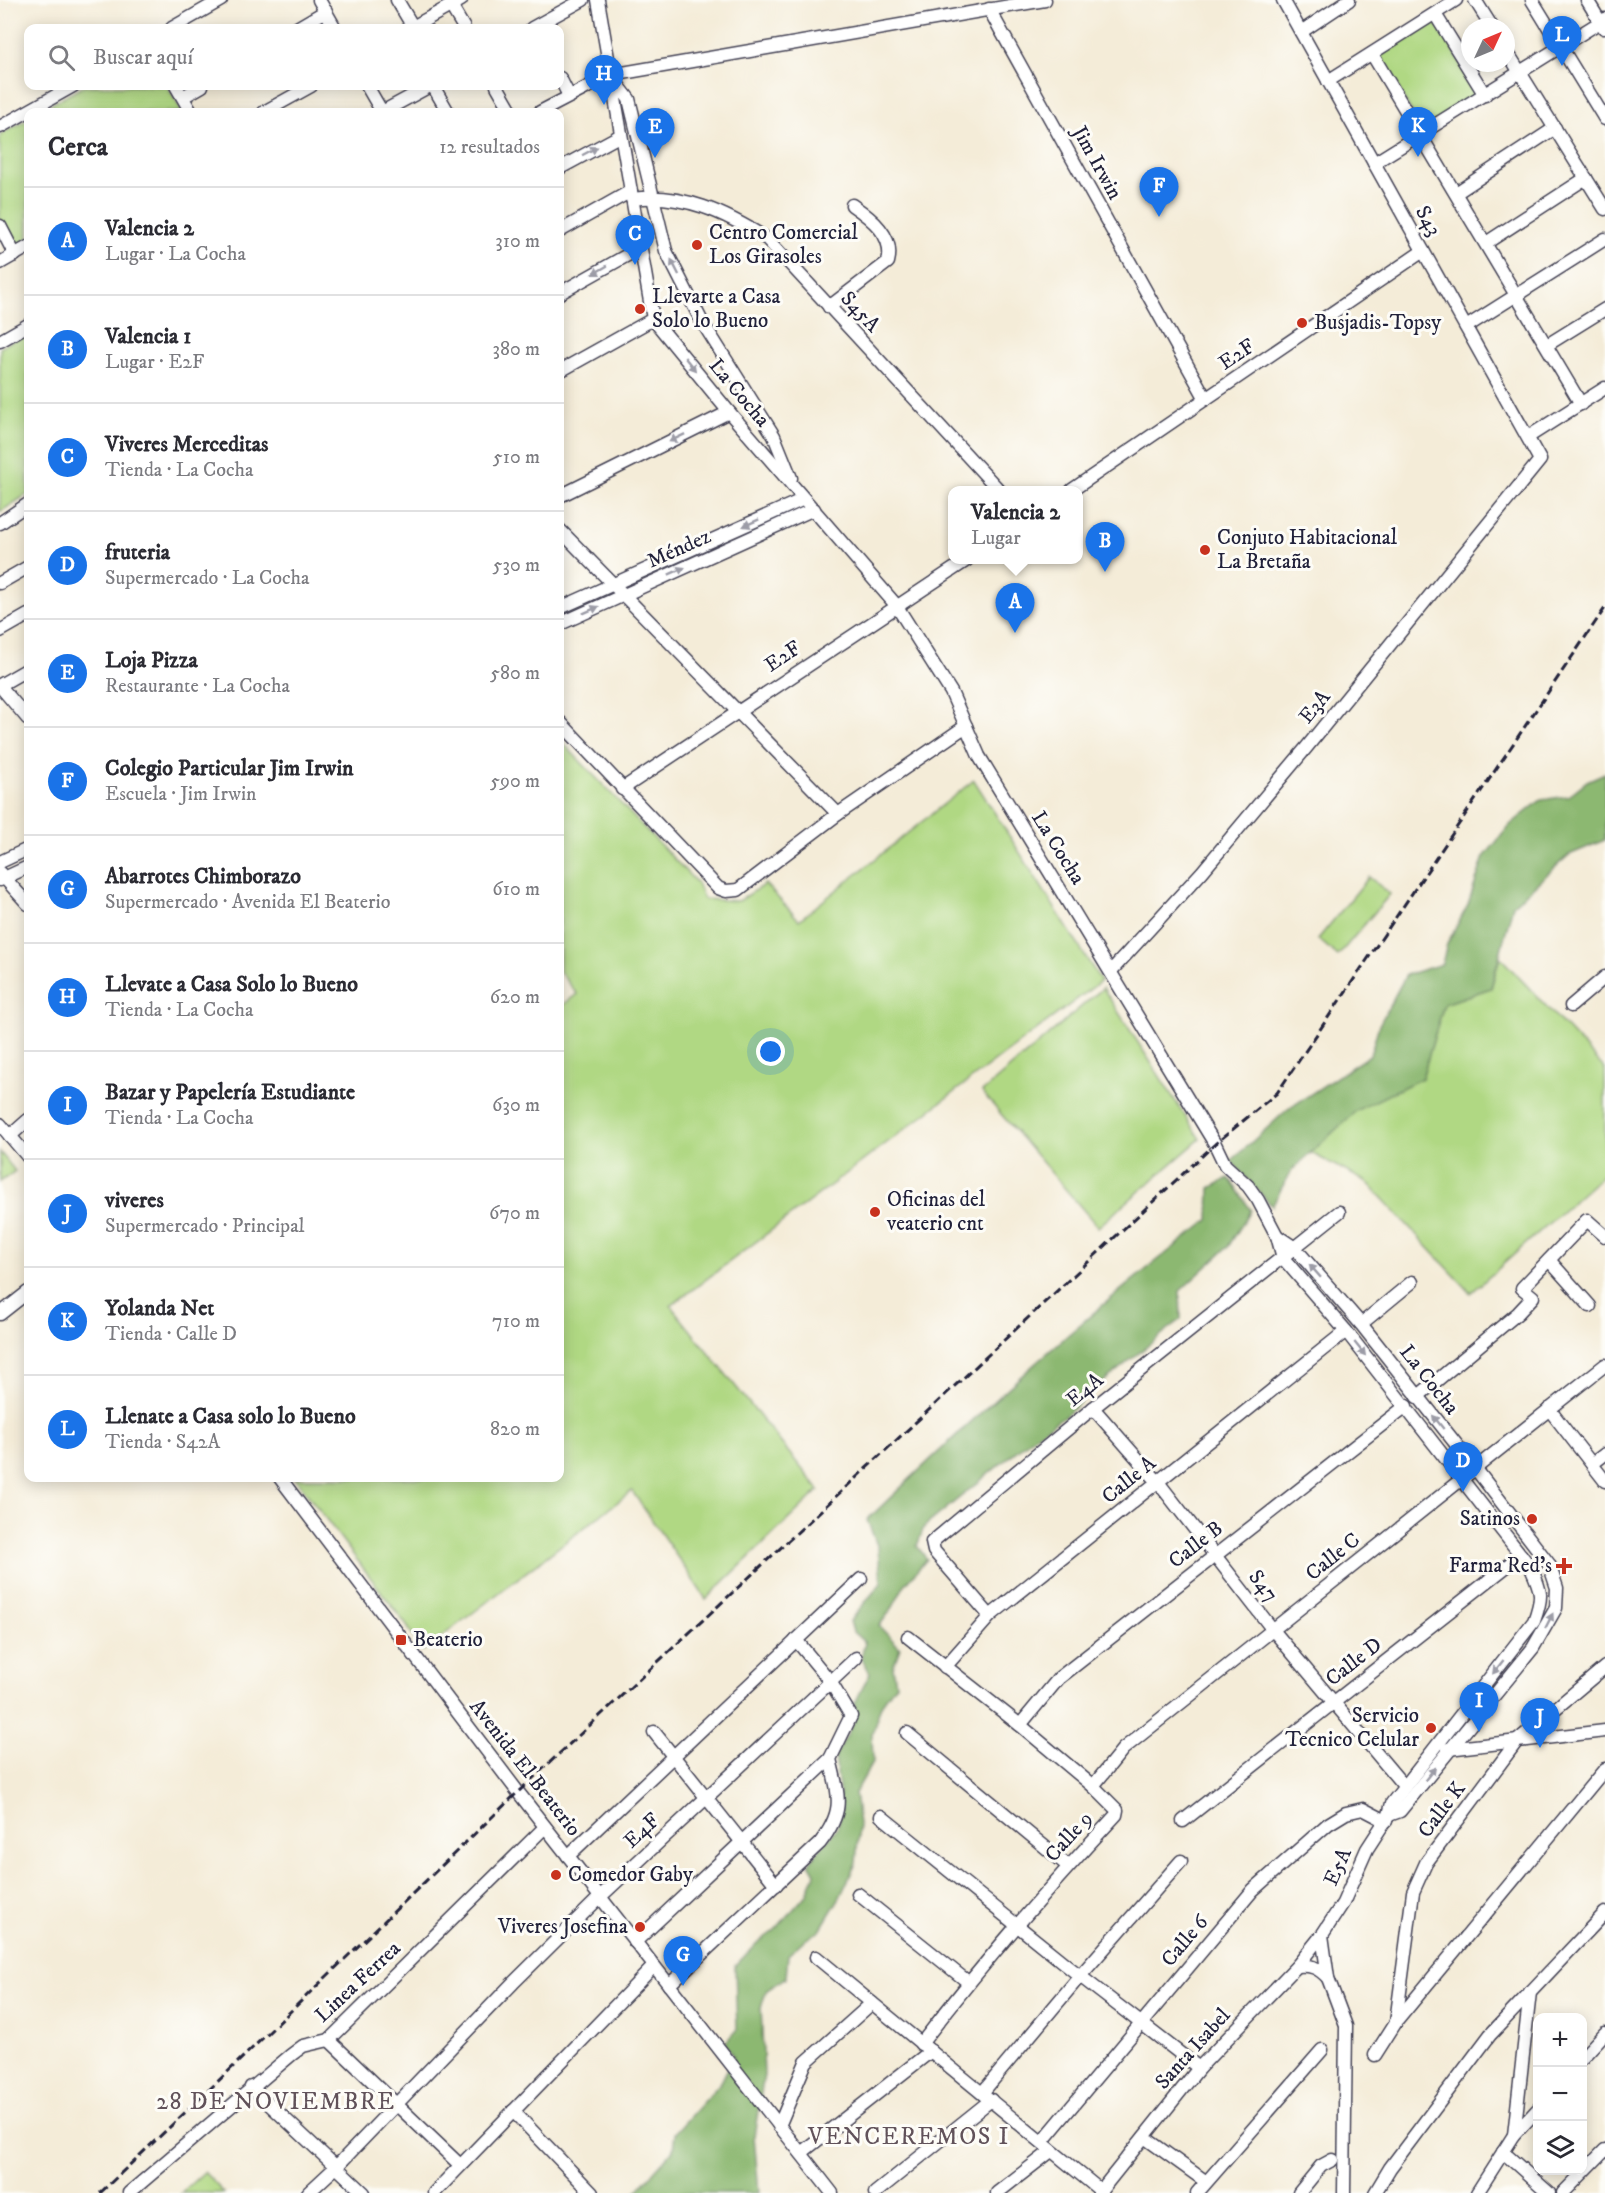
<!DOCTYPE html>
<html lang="es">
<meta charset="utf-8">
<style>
body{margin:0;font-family:"IM FELL DW Pica",serif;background:#f2f2f3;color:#2b2b33}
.controls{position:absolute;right:18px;bottom:18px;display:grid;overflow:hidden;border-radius:12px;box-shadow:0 3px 15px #0003}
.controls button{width:54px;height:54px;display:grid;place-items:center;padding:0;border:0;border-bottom:2px solid #e1e1e2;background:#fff;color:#2b2b33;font:30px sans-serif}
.compass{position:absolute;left:1461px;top:18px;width:54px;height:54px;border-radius:50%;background:#fff;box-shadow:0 3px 15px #0003;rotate:46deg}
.you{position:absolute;left:771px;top:1052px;width:21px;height:21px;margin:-15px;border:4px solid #fff;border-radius:50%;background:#1a73e8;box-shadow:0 0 0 9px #1a73e833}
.badge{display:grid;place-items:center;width:39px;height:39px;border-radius:50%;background:#1a73e8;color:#fff;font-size:20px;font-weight:700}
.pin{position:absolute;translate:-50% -50px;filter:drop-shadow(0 2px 3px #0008)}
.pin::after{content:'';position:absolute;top:32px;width:21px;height:18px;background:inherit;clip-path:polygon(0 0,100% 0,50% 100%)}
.popup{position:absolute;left:948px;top:486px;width:135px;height:78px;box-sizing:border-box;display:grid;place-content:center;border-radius:12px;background:#fff;filter:drop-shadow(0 2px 4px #0005);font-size:20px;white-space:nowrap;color:#7c7c81}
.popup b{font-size:22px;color:#2b2b33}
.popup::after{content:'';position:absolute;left:50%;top:100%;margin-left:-12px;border:12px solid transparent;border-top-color:#fff}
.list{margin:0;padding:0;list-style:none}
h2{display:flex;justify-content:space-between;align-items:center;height:78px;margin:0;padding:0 24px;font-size:26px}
h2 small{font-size:20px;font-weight:400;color:#7c7c81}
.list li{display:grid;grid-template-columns:39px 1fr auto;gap:18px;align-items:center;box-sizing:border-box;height:108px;padding:0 24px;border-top:2px solid #e1e1e2}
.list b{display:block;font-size:22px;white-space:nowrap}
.list p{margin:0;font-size:20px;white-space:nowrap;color:#7c7c81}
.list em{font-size:20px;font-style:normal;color:#7c7c81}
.icon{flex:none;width:33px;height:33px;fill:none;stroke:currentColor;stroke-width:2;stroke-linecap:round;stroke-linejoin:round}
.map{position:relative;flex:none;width:1605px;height:2193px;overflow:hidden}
.search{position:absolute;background:#fff;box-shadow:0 3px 15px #0003;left:24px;top:24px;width:540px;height:66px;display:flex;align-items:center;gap:15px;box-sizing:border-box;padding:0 21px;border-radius:12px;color:#7c7c81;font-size:22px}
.panel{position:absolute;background:#fff;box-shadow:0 3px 15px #0003;left:24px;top:108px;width:540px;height:1374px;border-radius:12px}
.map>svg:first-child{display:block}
.green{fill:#b0d883;stroke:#697d5f;stroke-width:1.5}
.forest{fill:#8cb871;stroke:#576d56;stroke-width:1.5}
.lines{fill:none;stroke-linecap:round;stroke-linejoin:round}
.minor-casing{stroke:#424053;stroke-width:15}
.minor{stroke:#fff;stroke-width:12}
.rail{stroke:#22223b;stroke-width:3;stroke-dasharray:9 4.5;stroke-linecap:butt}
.oneway{fill:#9c9ca7}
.poi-dot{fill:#c8321e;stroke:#fdfcf7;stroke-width:2}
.labels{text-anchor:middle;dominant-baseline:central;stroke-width:6;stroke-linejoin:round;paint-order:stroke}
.street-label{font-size:21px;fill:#22223b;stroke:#fdfcf7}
.poi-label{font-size:21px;fill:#22223b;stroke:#fdfcf7;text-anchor:start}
.quarter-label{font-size:24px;letter-spacing:1.5px;fill:#61525a;stroke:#fdfcf7}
</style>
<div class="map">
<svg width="1605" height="2193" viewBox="0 0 1605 2193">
<rect width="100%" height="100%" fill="#fdfcf7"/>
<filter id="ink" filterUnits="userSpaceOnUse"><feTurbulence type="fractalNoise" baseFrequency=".0167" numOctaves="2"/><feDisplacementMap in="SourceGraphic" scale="12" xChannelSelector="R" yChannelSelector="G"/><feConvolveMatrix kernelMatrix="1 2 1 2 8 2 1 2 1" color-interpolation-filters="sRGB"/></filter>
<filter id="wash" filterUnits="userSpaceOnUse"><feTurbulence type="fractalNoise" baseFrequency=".008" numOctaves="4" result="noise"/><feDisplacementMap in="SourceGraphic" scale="24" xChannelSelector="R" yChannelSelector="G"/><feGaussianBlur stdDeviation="1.35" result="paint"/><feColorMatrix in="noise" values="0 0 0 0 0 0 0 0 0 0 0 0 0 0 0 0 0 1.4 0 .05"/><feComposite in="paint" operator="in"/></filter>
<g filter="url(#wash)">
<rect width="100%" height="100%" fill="#f4ecd8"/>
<g class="green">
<polygon points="1434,19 1481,94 1423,131 1376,51"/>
<polygon points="84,86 167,86 182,112 37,112"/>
<polygon points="28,119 28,240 14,248 0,221 0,135"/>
<polygon points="28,332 28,494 0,512 0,348"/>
<polygon points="560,740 696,882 704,899 739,901 765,884 799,920 974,780 1101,981 671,1306 819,1490 706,1599 632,1491 423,1651 407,1626 295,1478 560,1478 560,1007 577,994 560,972"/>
<polygon points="1369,877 1390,894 1338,956 1318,939"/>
<polygon points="1500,957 1605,1069 1605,1173 1471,1293 1367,1182 1311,1153 1357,1109 1422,1078 1444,1004 1491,988"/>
<polygon points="1103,988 1200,1139 1098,1227 982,1092"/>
<polygon points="0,1152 15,1171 0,1182"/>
<polygon points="204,2172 224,2193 181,2193"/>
</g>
<g class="forest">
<polygon points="1605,773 1605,840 1569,855 1513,905 1491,988 1444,1004 1422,1078 1357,1110 1291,1171 1272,1206 1231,1161 1288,1109 1370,1055 1379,1025 1406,975 1442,964 1447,944 1468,905 1484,857 1510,825 1541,800 1568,796 1587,781"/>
<path d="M1229,1178L1251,1210L1228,1247L1180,1291L1181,1319L1108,1378L1066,1415L1036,1435L924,1527L917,1546L927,1559L904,1586L893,1607L879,1626L900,1648L893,1667L896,1684L881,1705L872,1734L873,1762L855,1793L859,1824L856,1863L840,1897L820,1930L802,1942L788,1955L786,1977L766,1991L761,2008L764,2075L754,2136L759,2193H635L673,2150L675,2133L721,2082L734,2056L725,2043L737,2029L735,1966L757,1943L774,1931L807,1894L815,1873L809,1863L837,1828L842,1812L835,1757L854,1722L855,1703L870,1673L861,1657L865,1643L853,1632L850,1621L881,1583L878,1548L867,1520C976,1415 1088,1312 1209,1220L1210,1188Z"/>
</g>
</g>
<g filter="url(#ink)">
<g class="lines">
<g class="minor-casing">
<g id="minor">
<polyline points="319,0 335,28"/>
<polyline points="397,0 413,27"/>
<path d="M598,0L653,319L729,412L896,605L951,692L979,756L1215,1144L1225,1165L1248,1186L1258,1200L1277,1236L1283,1258L1346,1331L1531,1568C1542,1592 1543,1596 1534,1621L1392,1803L1389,1815L1367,1849L1343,1903L1322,1935L1297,1966L1199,2068L1099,2193"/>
<polyline points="1475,0 1492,27"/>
<polyline points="1532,0 1605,119"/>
<polyline points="1587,0 1604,28"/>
<polyline points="451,6 464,28"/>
<polyline points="989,9 1206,399"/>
<polyline points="1435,14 1485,95"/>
<polyline points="172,28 221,0"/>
<polyline points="297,28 326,11"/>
<polyline points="411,28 461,0"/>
<polyline points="532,28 583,0"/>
<polyline points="1301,32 1349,0"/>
<polyline points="1506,50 1605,209"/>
<polyline points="1372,54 1581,404"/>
<polyline points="611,76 629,99 666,251 701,320 774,436 791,478"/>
<polyline points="560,78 569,96"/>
<polyline points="1328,81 1456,0"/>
<polyline points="176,86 191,112"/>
<polyline points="367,86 382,112"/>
<polyline points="433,86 448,112"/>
<polyline points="497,86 512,112"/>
<polyline points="183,97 202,86"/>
<polyline points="264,112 311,86"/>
<polyline points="382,112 430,86"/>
<polyline points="540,112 611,75 1045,0"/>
<polyline points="0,127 73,86"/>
<polyline points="1374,163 1605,19"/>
<polyline points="560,168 621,135"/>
<polyline points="1456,193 1555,128"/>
<path d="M632,199C682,192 726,213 767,239L999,490"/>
<polyline points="0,226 15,255"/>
<polyline points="560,231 631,191"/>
<polyline points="1486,243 1586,178"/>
<polyline points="0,263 28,247"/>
<polyline points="560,293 640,248"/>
<path d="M829,307L888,262C895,236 871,218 852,205"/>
<polyline points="1466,327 1605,239"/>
<polyline points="0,341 28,325"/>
<polyline points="1547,345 1605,309"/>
<polyline points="560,371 653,319"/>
<polyline points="1528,437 1605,388"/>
<polyline points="1072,490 1423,251"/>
<polyline points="560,496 729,412"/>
<polyline points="0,523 28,504"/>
<polyline points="560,530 838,814"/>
<polyline points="0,583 28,567"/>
<polyline points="560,608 804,499"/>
<polyline points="560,624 814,509"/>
<polyline points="0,631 28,615"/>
<polyline points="0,685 28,669"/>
<polyline points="0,686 28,719"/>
<polyline points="560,722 718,888 726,891 738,890 838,814 966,726"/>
<polyline points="622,789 967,560"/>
<polyline points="0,862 28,849"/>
<polyline points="0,873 28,904"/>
<polyline points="0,880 28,867"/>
<polyline points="1111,971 1202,872 1306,748 1540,460 1283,0"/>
<polyline points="1571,1006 1605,977"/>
<polyline points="0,1124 28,1157"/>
<polyline points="10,1136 28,1120"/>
<polyline points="1277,1236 1295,1248 1361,1324 1475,1468 1549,1564 1557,1588 1556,1608 1533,1648 1400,1811 1389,1815"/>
<polyline points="1549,1260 1590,1306"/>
<polyline points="0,1314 28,1292"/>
<polyline points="1361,1324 1412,1282"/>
<polyline points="1417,1397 1518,1313 1533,1297 1522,1288 1587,1220 1605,1236"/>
<polyline points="1093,1408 1158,1482 1273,1630 1404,1786"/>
<polyline points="1549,1409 1605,1481"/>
<polyline points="1592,1464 1605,1454"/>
<polyline points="280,1478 518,1792 832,2193"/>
<polyline points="990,1616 934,1551 932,1542 1093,1408 1339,1212"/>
<path d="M908,1637L1020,1725L1093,1786L1117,1810L1116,1815C1048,1888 982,1964 921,2044"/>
<polyline points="945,1667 990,1616 1346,1331"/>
<polyline points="1020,1725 1059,1678 1406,1406"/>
<polyline points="654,1732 776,1885"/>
<polyline points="907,1733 1068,1866"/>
<polyline points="1448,1749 1605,1731"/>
<polyline points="1093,1786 1123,1749 1605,1365"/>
<polyline points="881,1816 1080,1976 1199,2068"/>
<polyline points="1183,1821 1521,1555"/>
<polyline points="568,1856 861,1579"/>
<polyline points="858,1894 968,1982"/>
<polyline points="1322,1935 1328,1978 1346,2026 1344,2193"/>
<polyline points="635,1942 830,1759"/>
<polyline points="816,1957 1101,2191"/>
<path d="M1297,1966C1311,1965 1318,1967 1328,1978"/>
<path d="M669,1985L820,1843C845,1810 839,1797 830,1759L851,1716L830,1681L796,1640"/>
<polyline points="1396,2022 1605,1769"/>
<polyline points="329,2040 460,2165"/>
<polyline points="1375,2055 1396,2022 1413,1892 1426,1863 1517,1741 1605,1667"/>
<polyline points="1582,2058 1605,2033"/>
<polyline points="251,2087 364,2193"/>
<polyline points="982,2093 1080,1976 1181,1861"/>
<polyline points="513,2111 592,2193"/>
<polyline points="779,2126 806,2062 872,2003"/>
<polyline points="1514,2135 1530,1992"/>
<polyline points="1144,2137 1205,2181"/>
<polyline points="1042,2142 1253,1890 1328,1824 1346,1813 1363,1809 1386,1821"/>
<polyline points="1503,2152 1549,2193"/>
<polyline points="801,2153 931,2051"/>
<polyline points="129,2193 291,2055 303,2046 329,2040 545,1827"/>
<polyline points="308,2193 336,2167 513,1983 600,1897 856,1658"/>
<polyline points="434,2193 654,1966"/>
<polyline points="875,2193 991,2100"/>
<polyline points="997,2193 1051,2151"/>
<polyline points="1197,2193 1322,2050"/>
<polyline points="1299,2193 1321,2166 1332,2160"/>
<polyline points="1375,2193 1390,2168 1490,2035 1605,1913"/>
<polyline points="1477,2193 1514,2135 1538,2109"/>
<polyline points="1563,2193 1605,2150"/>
</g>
</g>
<use href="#minor" class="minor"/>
<polyline class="rail" points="100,2193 212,2087 518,1792 1215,1144 1277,1093 1605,608"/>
</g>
<defs><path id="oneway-solid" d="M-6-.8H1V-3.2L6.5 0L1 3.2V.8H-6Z" transform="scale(1.5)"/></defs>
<g class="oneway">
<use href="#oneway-solid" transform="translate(590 151) rotate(-28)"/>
<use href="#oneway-solid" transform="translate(675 267) rotate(-117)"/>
<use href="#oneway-solid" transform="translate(600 270) rotate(150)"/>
<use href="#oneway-solid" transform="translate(690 364) rotate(51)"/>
<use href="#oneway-solid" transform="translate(677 438) rotate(154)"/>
<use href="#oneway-solid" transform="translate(751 523) rotate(156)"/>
<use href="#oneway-solid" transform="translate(677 571) rotate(-24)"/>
<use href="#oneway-solid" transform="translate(591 610) rotate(-24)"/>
<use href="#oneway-solid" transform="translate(1315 1271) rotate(-131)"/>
<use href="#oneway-solid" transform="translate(1360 1349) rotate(51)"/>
<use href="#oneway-solid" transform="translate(1438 1422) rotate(-129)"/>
<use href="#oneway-solid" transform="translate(1549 1621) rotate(-63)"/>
<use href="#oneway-solid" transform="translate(1498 1667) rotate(128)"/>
<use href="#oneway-solid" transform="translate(1430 1774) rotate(-51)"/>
</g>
</g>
<g class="poi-dot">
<circle cx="697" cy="245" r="6"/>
<circle cx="640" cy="309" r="6"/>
<circle cx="1302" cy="323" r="6"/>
<circle cx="1205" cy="550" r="6"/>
<circle cx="875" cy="1212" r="6"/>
<circle cx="1532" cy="1519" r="6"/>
<path d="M1561 1557h6v6h6v6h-6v6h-6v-6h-6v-6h6z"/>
<rect x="395" y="1634" width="12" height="12" rx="3"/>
<circle cx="1431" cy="1728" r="6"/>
<circle cx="556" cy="1875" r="6"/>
<circle cx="640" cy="1927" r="6"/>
</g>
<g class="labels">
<g class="street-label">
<text transform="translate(1097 163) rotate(61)">Jim Irwin</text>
<text transform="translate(1428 221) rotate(61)">S43</text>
<text transform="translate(860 312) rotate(47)">S45A</text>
<text transform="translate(1237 355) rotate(-34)">E2F</text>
<text transform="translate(739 393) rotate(50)">La Cocha</text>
<text transform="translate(679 549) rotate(-24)">Méndez</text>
<text transform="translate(783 657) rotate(-34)">E2F</text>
<text transform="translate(1315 707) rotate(-51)">E3A</text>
<text transform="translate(1058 848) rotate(58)">La Cocha</text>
<text transform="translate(1429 1380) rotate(52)">La Cocha</text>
<text transform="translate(1085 1390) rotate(-39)">E4A</text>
<text transform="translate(1129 1480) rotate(-39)">Calle A</text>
<text transform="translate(1196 1545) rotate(-38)">Calle B</text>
<text transform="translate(1333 1557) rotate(-39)">Calle C</text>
<text transform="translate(1263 1586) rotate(52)">S47</text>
<text transform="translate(1354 1662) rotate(-38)">Calle D</text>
<text transform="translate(525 1768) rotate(52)">Avenida El Beaterio</text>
<text transform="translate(1442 1810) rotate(-53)">Calle K</text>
<text transform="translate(642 1831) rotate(-43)">E4F</text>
<text transform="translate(1069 1837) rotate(-48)">Calle 9</text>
<text transform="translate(1338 1867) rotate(-66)">E5A</text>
<text transform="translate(1185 1941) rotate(-50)">Calle 6</text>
<text transform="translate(358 1982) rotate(-43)">Linea Ferrea</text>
<text transform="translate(1193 2049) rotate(-48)">Santa Isabel</text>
</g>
<g class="poi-label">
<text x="709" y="233">Centro Comercial<tspan x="709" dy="24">Los Girasoles</tspan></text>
<text x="652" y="297">Llevarte a Casa<tspan x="652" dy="24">Solo lo Bueno</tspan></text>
<text x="1314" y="323">Busjadis-Topsy</text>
<text x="1217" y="538">Conjuto Habitacional<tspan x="1217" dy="24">La Bretaña</tspan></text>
<text x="887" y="1200">Oficinas del<tspan x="887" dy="24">veaterio cnt</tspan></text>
<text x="1520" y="1519" text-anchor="end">Satinos</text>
<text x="1552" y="1566" text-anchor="end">Farma Red's</text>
<text x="413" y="1640">Beaterio</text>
<text x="1419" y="1716" text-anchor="end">Servicio<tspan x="1419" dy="24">Tecnico Celular</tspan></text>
<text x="568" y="1875">Comedor Gaby</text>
<text x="628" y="1927" text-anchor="end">Viveres Josefina</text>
</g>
<g class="quarter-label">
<text x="276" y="2102">28 DE NOVIEMBRE</text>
<text x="909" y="2137">VENCEREMOS I</text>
</g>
</g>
</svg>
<div class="controls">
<button>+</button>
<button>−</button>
<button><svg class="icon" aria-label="layers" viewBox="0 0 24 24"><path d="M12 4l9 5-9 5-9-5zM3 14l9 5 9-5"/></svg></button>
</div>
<svg class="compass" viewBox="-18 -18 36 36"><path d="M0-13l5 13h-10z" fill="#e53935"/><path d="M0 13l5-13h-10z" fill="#7c7c81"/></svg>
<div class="you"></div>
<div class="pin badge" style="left:1015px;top:633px">A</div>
<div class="popup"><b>Valencia 2</b>Lugar</div>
<div class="pin badge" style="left:1105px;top:572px">B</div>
<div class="pin badge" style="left:635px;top:265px">C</div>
<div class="pin badge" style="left:1463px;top:1492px">D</div>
<div class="pin badge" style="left:655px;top:158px">E</div>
<div class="pin badge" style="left:1159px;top:217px">F</div>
<div class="pin badge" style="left:683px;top:1986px">G</div>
<div class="pin badge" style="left:604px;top:105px">H</div>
<div class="pin badge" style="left:1479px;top:1732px">I</div>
<div class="pin badge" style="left:1540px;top:1748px">J</div>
<div class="pin badge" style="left:1418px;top:157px">K</div>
<div class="pin badge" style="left:1562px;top:66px">L</div>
<div class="search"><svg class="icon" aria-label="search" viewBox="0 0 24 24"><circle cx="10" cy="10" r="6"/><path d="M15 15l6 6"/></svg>Buscar aquí</div>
<section class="panel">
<h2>Cerca<small>12 resultados</small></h2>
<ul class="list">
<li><span class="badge">A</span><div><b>Valencia 2</b><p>Lugar · La Cocha</p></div><em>310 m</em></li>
<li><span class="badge">B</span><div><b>Valencia 1</b><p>Lugar · E2F</p></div><em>380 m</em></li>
<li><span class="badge">C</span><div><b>Viveres Merceditas</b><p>Tienda · La Cocha</p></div><em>510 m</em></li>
<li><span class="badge">D</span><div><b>fruteria</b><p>Supermercado · La Cocha</p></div><em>530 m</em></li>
<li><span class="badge">E</span><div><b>Loja Pizza</b><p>Restaurante · La Cocha</p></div><em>580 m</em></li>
<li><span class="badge">F</span><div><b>Colegio Particular Jim Irwin</b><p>Escuela · Jim Irwin</p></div><em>590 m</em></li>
<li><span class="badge">G</span><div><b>Abarrotes Chimborazo</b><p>Supermercado · Avenida El Beaterio</p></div><em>610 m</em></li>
<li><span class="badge">H</span><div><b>Llevate a Casa Solo lo Bueno</b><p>Tienda · La Cocha</p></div><em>620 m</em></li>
<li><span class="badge">I</span><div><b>Bazar y Papelería Estudiante</b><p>Tienda · La Cocha</p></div><em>630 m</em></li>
<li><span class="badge">J</span><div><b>viveres</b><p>Supermercado · Principal</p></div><em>670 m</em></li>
<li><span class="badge">K</span><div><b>Yolanda Net</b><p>Tienda · Calle D</p></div><em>710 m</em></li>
<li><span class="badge">L</span><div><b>Llenate a Casa solo lo Bueno</b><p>Tienda · S42A</p></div><em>820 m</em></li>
</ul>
</section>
</div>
